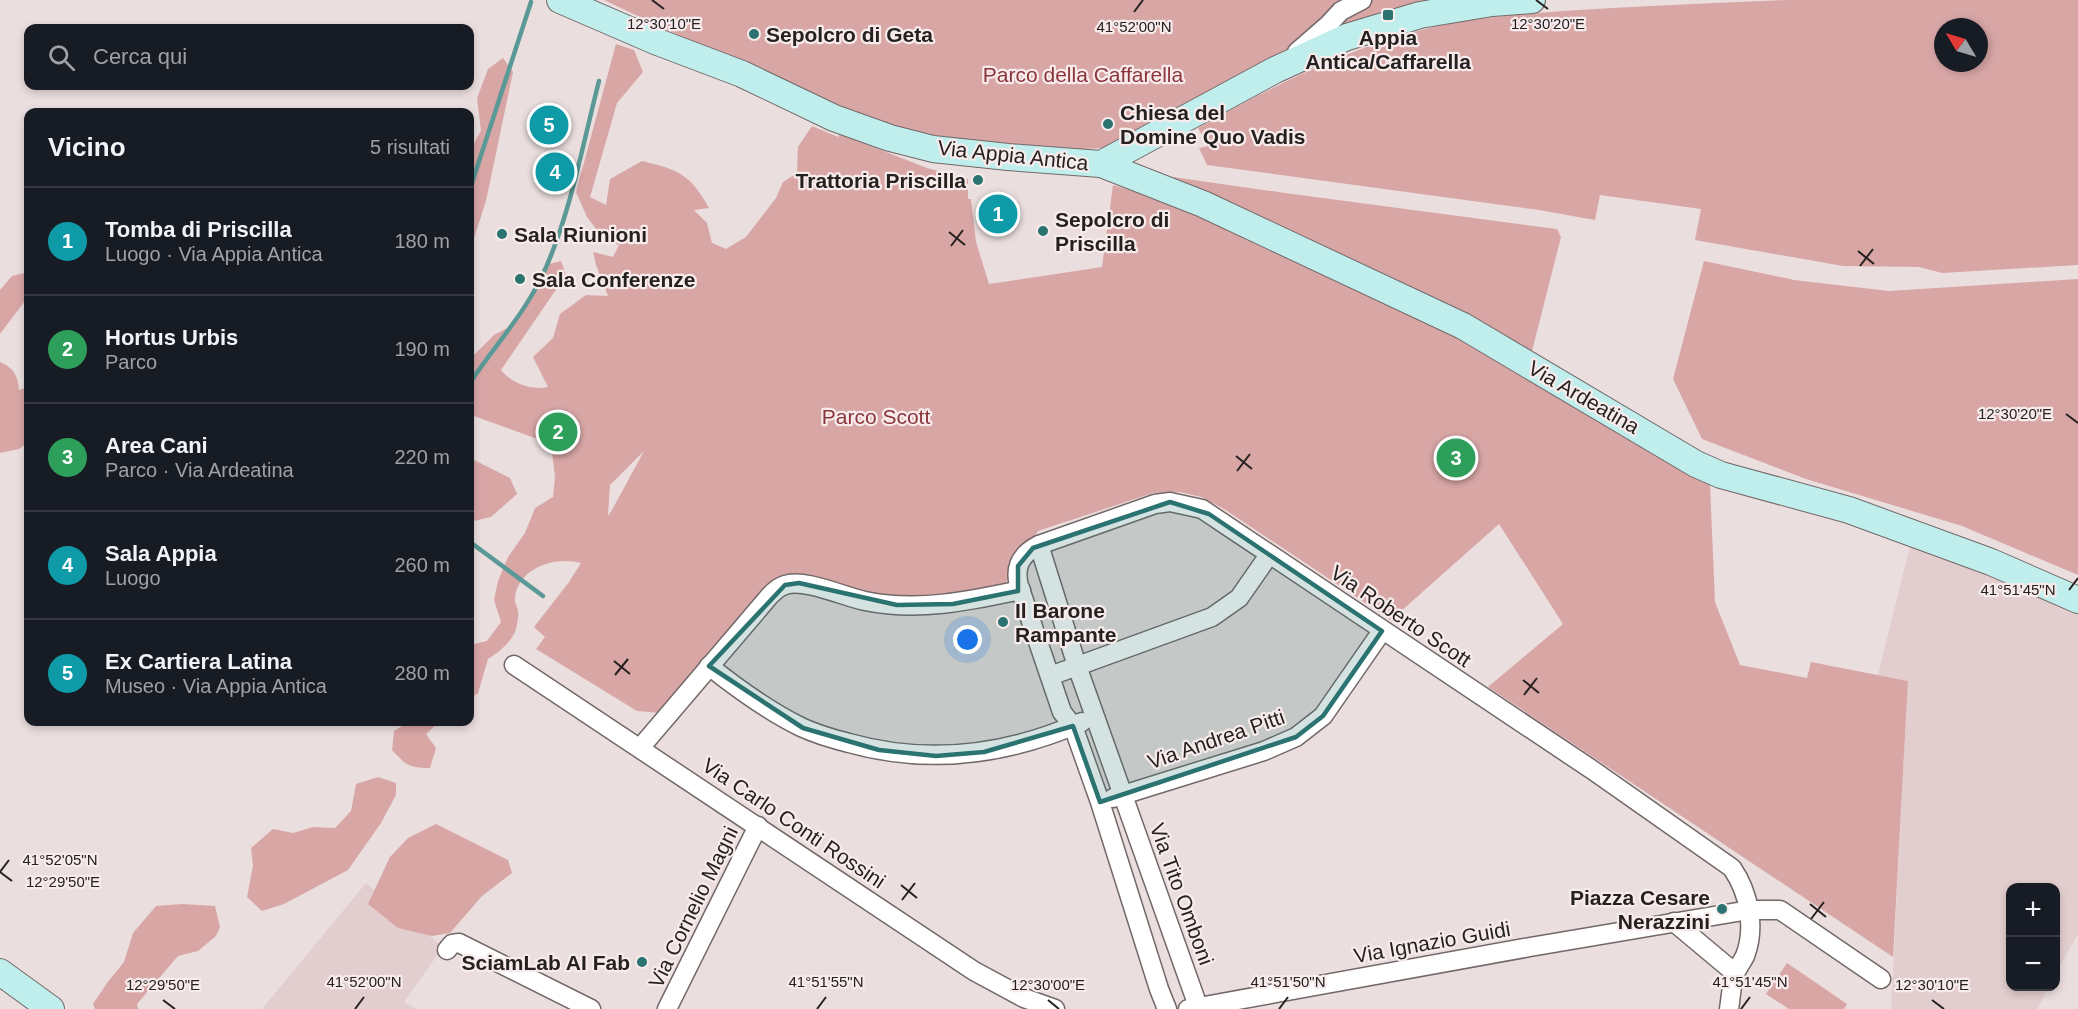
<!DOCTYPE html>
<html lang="it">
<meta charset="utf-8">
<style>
body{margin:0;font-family:Helvetica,sans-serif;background:#242831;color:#f1f3f6}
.controls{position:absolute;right:18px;bottom:18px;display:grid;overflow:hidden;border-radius:12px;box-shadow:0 3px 9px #0003}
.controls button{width:54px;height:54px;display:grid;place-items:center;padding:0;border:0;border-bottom:2px solid #363941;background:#171b24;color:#f1f3f6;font:30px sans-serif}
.compass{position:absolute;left:1934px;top:18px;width:54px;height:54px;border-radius:50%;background:#171b24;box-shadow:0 3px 9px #0003;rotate:308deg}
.you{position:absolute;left:968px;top:640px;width:21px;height:21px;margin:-15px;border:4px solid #fff;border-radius:50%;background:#1a73e8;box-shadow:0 0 0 9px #1a73e833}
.badge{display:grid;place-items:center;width:39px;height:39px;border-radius:50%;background:#7c3aed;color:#fff;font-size:20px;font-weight:700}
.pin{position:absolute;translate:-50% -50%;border:3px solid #fff;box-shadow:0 2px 6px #0006}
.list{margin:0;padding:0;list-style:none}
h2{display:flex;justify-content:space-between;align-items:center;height:78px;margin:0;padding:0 24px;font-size:26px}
h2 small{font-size:20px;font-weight:400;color:#9ea1a6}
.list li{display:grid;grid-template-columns:39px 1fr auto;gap:18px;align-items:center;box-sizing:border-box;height:108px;padding:0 24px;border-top:2px solid #363941}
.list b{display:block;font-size:22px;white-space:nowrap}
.list p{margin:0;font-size:20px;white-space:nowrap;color:#9ea1a6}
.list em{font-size:20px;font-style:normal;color:#9ea1a6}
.icon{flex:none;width:33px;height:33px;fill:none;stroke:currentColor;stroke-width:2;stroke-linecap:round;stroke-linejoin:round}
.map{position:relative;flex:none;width:2078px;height:1009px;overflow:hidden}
.search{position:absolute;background:#171b24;box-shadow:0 3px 9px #0003;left:24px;top:24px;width:450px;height:66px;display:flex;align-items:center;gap:15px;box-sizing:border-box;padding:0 21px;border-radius:12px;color:#9ea1a6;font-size:22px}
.panel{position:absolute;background:#171b24;box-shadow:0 3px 9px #0003;left:24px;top:108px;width:450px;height:618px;border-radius:12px}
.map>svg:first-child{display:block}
.built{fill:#e2cece}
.green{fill:#d9a6a6;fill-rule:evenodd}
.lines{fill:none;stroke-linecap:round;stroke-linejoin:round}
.stream{stroke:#5a9996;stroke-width:4.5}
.street-casing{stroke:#736868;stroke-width:21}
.secondary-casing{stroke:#736868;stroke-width:28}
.street{stroke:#fff;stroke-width:18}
.secondary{stroke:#bfeeec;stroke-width:26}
.marked{fill:#2a7370;fill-opacity:0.2;stroke:#2a7370;stroke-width:4.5;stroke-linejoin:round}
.ticks{fill:none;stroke:#262121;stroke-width:2}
.poi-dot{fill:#2a7370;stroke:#f8ebeb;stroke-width:2}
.labels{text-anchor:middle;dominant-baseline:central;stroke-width:4.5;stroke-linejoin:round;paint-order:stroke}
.poi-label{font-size:21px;font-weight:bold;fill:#262121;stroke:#f8ebeb;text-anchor:start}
.park-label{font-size:21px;fill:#8b343b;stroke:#f8ebeb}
.street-label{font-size:21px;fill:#262121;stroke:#f8ebeb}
.ticks-label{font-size:15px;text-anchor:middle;fill:#262121;stroke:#f8ebeb;stroke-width:4.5;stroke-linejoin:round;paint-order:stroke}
</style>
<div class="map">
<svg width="2078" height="1009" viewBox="0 0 2078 1009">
<rect width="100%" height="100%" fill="#ebdede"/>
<g class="built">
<polygon points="1912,538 2078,605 2078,934 2056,973 2056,888 2010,888 2010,986 2049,987 2037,1009 1891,1009 1908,681 1878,675"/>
<polygon points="366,883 443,947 404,1002 417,1009 262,1009"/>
</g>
<g class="green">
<polygon points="604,0 1439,0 1104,148 1082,149 1009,145 893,130 739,64"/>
<path d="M1786,0H2078V265L1942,273L1919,267L1843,266L1695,240L1701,209L1600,195L1595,220L1539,210L1207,165L1199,148L1208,146L1198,128C1268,89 1337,53 1414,32C1462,19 1514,15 1563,11C1637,6 1712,3 1786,0ZM1943,27H1979V63H1943Z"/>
<path d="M616,44L634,50L643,72L617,103L590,197L606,205L610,179L642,161C679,170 690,174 709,208L694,210L707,223L712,243L726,249L746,237L776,198L783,182L797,173L798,147L812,126L838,137L840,134L927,168L968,179V199H971L976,242L989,284L1102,267L1113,185L1201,211L1457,333L1710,484L1715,602L1740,665L1807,678L1811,662L1908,681L1893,957L1488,687L1563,624L1499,524L1391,620L1224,509L1201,497L1180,492L1153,493L1038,531L1001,590L898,600L789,577L661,713L637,711L536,649L545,637L534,627L569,582L581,563C556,556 519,567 515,597C514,602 517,606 518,611C519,616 517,624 516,629C512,642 499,652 488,659L478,693L470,699V645L487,641L501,622L494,600L498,581L508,557L525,533L535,508L553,497L555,477L551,444L474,416L470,422V359L494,335L515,324L545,265L561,261L566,275L501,370C511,383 532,391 548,387L533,357L553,338L560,314L586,295L608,296L596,265L593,252L613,257L619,245L602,237L587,217L576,192ZM644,451L612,510L608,516L610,485Z"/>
<polygon points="503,58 513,72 486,201 472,244 470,246 470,150 481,131 477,98 488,69"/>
<polygon points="1173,177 1285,193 1557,229 1561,237 1530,359 1172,184"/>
<polygon points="1704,261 1794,280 1889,291 2078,279 2078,575 1962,526 1806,479 1702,439 1673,379"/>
<polygon points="28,272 28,297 0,334 0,290 12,276"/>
<path d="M0,362C14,368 18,376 19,390L28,387V442L19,449L0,453Z"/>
<polygon points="470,458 510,478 517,494 491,517 470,522"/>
<path d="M408,722H439L426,734L436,748L430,768C409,768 406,765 392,750L394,731Z"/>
<polygon points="378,777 396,783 396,795 381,823 348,870 284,904 262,911 247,897 253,866 251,848 273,829 293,833 313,827 335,828 351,811 356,784"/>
<polygon points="436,824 508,860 512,873 482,896 450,933 432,936 398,928 368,904 390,857 408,838"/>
<polygon points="182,904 215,906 220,927 216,936 198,951 178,956 137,1004 138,1009 95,1009 93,1004 107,983 124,962 133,933 156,906"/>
<polygon points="1787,963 1847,1004 1844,1009 1789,1009 1766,994"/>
</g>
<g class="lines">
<g class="stream">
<polyline points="470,189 531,2"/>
<path d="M470,383C496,343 528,311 547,265C571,210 584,139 599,81"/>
<polyline points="470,542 543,596"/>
</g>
<g class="street-casing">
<g id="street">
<polyline points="1297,52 1328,25 1341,11 1362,0"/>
<path d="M1039,545L1155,504L1170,502L1202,509L1591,769L1732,868C1749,893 1756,927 1745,956C1742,962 1738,967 1736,972C1731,983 1731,998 1729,1009"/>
<polyline points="514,665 974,971 1024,998 1055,1009"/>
<path d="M709,666C738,689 768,711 801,727C816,734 833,739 849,743C928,765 1007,755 1082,722"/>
<polyline points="1050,676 1212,617 1239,598 1269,555"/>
<path d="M640,748L767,599C772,593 778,587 785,585C804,578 845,597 865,601C918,612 969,601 1021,590"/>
<polyline points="1113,798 1264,751 1296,737 1323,716 1382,631"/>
<polyline points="1674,922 1735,973"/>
<polyline points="447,950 452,944 459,943 591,1009"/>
<polyline points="667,1009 758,826"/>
<path d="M1167,1009L1159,989L1100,802L1073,726L1062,712L1019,586C1014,566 1021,554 1039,545L1077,666L1199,1009"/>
<polyline points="1188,1009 1530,947 1749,910 1780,910 1881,979"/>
</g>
</g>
<g class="secondary-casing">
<g id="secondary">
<polyline points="560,0 655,41 742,74 834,118 890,138 933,149 1008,157 1101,164 1275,70 1347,37 1420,15 1492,3 1532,0"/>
<polyline points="1101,164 1203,204 1463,326 1696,464 1721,475 1849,510 1991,562 2078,600"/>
<polyline points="0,972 51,1009"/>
</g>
</g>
<use href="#street" class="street"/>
<use href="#secondary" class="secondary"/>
</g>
<path class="marked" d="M1170,502L1209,514L1382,631L1323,716L1296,737L1100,802L1073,726L984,752L936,756L879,750L803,728L709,666L785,585L799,583L897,605L953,604L1018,591V566L1033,548Z"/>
<path class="ticks" d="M652,0L664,9M1536,0L1548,9M1134,12L1143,0M949,232L965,245M951,246L963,230M1858,251L1874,264M1860,266L1873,249M2066,414L2078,423M1236,456L1252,469M1237,471L1250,454M2069,590L2078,578M614,661L630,674M615,675L628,659M1523,680L1539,693M1524,695L1537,678M0,872L12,881M0,872L9,860M901,885L917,898M902,900L915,883M1810,904L1826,917M1811,919L1824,902M163,1000L175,1009M1048,1000L1059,1009M1932,1000L1944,1009M355,1009L364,997M817,1009L826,997M1279,1009L1288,997M1741,1009L1750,997"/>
<g class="poi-dot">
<rect x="1382" y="9" width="12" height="12" rx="3"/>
<circle cx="754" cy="34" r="6"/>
<circle cx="1108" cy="124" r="6"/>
<circle cx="978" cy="180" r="6"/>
<circle cx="1043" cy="231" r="6"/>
<circle cx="502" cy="234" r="6"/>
<circle cx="520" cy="279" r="6"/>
<circle cx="1003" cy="622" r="6"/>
<circle cx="1722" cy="909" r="6"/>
<circle cx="642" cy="962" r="6"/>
</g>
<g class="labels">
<g class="poi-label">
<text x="766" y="34">Sepolcro di Geta</text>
<text x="1388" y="37" text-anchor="middle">Appia<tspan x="1388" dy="24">Antica/Caffarella</tspan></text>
<text x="1120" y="112">Chiesa del<tspan x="1120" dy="24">Domine Quo Vadis</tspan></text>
<text x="966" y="180" text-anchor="end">Trattoria Priscilla</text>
<text x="1055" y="219">Sepolcro di<tspan x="1055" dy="24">Priscilla</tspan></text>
<text x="514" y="234">Sala Riunioni</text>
<text x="532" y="279">Sala Conferenze</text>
<text x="1015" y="610">Il Barone<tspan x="1015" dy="24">Rampante</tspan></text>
<text x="1710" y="897" text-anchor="end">Piazza Cesare<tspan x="1710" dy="24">Nerazzini</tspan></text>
<text x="630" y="962" text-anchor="end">SciamLab AI Fab</text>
</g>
<g class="park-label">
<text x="1083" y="74">Parco della Caffarella</text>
<text x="876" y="416">Parco Scott</text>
</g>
<g class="street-label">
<text transform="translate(1013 155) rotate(6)">Via Appia Antica</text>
<text transform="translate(1584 397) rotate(30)">Via Ardeatina</text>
<text transform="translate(1401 616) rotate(34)">Via Roberto Scott</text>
<text transform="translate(1216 739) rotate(-19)">Via Andrea Pitti</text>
<text transform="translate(794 823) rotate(34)">Via Carlo Conti Rossini</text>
<text transform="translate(1182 894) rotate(70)">Via Tito Omboni</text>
<text transform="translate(693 907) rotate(-64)">Via Cornelio Magni</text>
<text transform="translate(1432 942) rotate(-10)">Via Ignazio Guidi</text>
</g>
</g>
<g class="ticks-label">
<text x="664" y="29">12°30'10"E</text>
<text x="1548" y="29">12°30'20"E</text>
<text x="1134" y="32">41°52'00"N</text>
<text x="2015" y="419">12°30'20"E</text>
<text x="2018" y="595">41°51'45"N</text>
<text x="60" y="865">41°52'05"N</text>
<text x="63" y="887">12°29'50"E</text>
<text x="364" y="987">41°52'00"N</text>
<text x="826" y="987">41°51'55"N</text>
<text x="1288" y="987">41°51'50"N</text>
<text x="1750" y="987">41°51'45"N</text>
<text x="163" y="990">12°29'50"E</text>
<text x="1048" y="990">12°30'00"E</text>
<text x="1932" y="990">12°30'10"E</text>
</g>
</svg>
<div class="controls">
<button>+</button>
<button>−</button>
</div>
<svg class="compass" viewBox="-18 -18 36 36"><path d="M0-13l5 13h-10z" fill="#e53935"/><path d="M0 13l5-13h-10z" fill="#9ea1a6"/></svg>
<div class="you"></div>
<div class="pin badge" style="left:998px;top:214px;background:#0f9aa8">1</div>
<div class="pin badge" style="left:558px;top:432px;background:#2e9e5b">2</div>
<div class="pin badge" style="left:1456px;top:458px;background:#2e9e5b">3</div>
<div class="pin badge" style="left:555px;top:172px;background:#0f9aa8">4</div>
<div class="pin badge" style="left:549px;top:125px;background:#0f9aa8">5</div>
<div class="search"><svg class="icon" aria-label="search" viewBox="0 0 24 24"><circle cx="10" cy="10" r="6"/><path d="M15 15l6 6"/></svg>Cerca qui</div>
<section class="panel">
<h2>Vicino<small>5 risultati</small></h2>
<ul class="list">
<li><span class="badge" style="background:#0f9aa8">1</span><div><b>Tomba di Priscilla</b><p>Luogo · Via Appia Antica</p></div><em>180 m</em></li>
<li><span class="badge" style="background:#2e9e5b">2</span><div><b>Hortus Urbis</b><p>Parco</p></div><em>190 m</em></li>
<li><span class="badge" style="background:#2e9e5b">3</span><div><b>Area Cani</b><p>Parco · Via Ardeatina</p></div><em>220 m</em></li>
<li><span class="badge" style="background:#0f9aa8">4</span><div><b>Sala Appia</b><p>Luogo</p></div><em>260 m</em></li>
<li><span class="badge" style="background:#0f9aa8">5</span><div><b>Ex Cartiera Latina</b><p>Museo · Via Appia Antica</p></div><em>280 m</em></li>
</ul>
</section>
</div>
